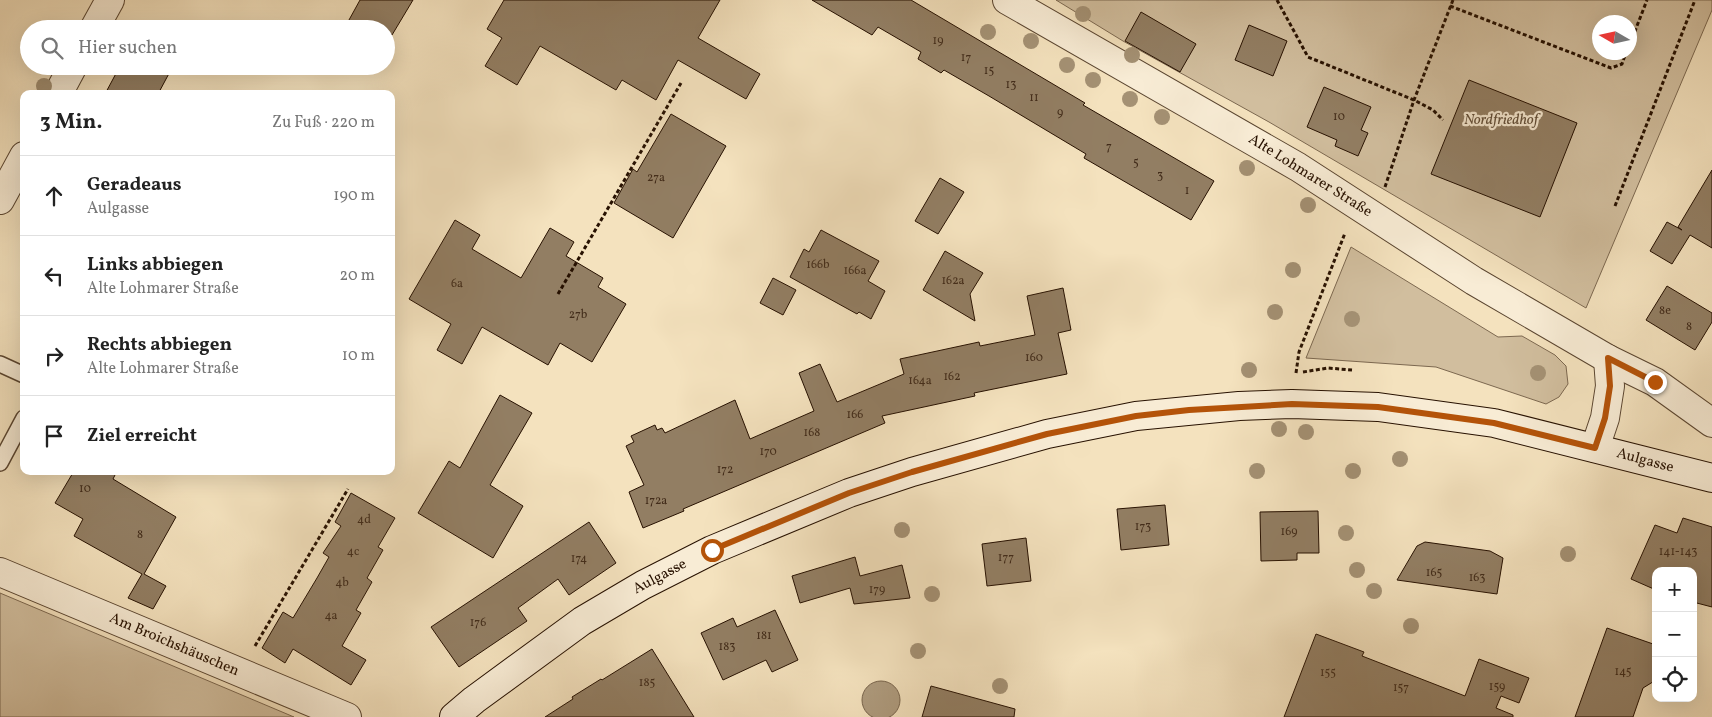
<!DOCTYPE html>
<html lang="de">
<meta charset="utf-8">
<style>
body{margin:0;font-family:Vollkorn,serif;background:#f2f2f2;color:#222}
.controls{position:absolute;right:15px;bottom:15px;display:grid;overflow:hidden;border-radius:10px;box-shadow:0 5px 20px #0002}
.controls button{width:45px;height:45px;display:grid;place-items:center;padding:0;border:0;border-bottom:1px solid #e0e0e0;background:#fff;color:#222;font:25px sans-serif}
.compass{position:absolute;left:1592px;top:15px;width:45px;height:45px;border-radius:50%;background:#fff;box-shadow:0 5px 20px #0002;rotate:279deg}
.stop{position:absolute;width:15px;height:15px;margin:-11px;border:4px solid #b45309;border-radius:50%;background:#fff}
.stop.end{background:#b45309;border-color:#fff;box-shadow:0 1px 5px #0008}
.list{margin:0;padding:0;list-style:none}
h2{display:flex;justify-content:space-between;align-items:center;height:65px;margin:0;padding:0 20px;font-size:21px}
h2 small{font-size:16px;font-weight:400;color:#767676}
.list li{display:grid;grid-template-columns:32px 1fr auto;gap:15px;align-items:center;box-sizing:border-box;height:80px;padding:0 20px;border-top:1px solid #e0e0e0}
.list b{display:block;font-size:19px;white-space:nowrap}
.list p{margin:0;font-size:16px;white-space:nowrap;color:#767676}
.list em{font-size:16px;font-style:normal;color:#767676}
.icon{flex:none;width:28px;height:28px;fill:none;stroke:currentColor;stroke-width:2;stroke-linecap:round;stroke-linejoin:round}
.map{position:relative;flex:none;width:1712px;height:717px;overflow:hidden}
.search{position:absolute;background:#fff;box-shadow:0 5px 20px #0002;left:20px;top:20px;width:375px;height:55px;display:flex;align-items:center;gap:12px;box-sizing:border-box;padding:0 18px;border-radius:28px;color:#767676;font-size:19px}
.panel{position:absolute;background:#fff;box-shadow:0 5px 20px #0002;left:20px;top:90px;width:375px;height:385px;border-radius:10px}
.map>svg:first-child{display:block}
.green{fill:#d1be9e;stroke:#7c6850;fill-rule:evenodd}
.water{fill:#ae9b7e;stroke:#78644c}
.building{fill:#927e63;stroke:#271101}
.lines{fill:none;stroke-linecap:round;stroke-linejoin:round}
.lane-casing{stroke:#5a4530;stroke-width:18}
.street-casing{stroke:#5a4530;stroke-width:30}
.secondary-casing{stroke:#271101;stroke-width:30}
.path{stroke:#271101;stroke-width:3;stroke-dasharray:4 2.5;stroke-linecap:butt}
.lane{stroke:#f8ecd5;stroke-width:15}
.street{stroke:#f8ecd5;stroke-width:28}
.secondary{stroke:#f8ecd5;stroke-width:28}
.tree{fill:#a49174}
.route{stroke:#b45309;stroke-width:6}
.labels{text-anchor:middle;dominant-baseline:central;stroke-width:4.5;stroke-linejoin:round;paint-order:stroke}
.number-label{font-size:12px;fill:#422c1a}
.park-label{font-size:15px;font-style:italic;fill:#624e38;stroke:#f8ecd5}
.street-label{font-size:15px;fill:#271101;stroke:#f8ecd5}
</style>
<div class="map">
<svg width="1712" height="717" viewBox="0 0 1712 717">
<rect width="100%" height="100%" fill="#f4e2be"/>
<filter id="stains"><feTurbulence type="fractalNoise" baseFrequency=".004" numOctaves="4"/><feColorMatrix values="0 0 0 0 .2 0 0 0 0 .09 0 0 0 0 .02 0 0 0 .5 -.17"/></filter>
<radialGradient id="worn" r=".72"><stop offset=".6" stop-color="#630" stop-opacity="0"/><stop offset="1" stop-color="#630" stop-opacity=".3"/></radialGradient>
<g class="green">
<path d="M1056,0H1712V10L1586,308L1269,122L1123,41ZM1600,22H1630V52H1600Z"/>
<polygon points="1351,247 1498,337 1522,336 1555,355 1566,366 1568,384 1559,397 1546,404 1436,367 1306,358"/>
<polygon points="0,593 294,717 0,717"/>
</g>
<circle class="water" cx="881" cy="700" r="19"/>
<g class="building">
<polygon points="360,0 413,0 392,35 386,31 386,29 344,29"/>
<polygon points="504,0 720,0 698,38 760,74 746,99 678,60 656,100 622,80 616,90 540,46 517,85 485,66 502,38 487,29"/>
<polygon points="812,0 911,0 1085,103 1083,105 1214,181 1191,220 1084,158 1086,154 989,96 944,70 941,73 918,59 921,52 878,27 872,35"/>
<polygon points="1141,12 1196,44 1180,72 1125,41"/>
<polygon points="1249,25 1287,41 1273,76 1235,60"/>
<polygon points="120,66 173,66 158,94 105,94"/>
<polygon points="1469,80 1577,123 1540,217 1431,174"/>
<polygon points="1324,87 1371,107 1361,130 1368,133 1358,156 1335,146 1337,140 1307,127"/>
<polygon points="671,114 726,146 673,238 614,203 633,169 637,172"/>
<polygon points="1712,170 1712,248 1690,235 1672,264 1650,251 1667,222 1682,230 1678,227"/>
<polygon points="940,178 964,192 938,234 915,221"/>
<polygon points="455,220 480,235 472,249 521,278 550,228 574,242 566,256 603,278 598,287 626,304 592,362 560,343 548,365 482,327 462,364 437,350 451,324 409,299"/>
<polygon points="821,230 879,261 868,281 885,291 871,319 859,312 857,314 790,277 804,249 809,252"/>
<polygon points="945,251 983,273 970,294 975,321 923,290"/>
<polygon points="773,278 796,290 783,315 760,303"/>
<polygon points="1667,286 1712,313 1712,322 1695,350 1646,320"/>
<polygon points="1063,288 1071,330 1058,333 1067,374 974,393 975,396 882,416 885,423 683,509 684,511 643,528 629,492 644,485 626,446 634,442 631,436 655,425 657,430 662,428 665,433 735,400 750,439 814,411 799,373 820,364 837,402 904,374 900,359 979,342 980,346 1035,335 1027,296"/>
<polygon points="500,395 532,413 490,485 523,506 493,558 418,513 449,461 460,468"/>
<polygon points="74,471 117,471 113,479 176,517 144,574 166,586 153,609 128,598 142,574 74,536 83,519 55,503"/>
<polygon points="351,493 395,518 378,547 383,550 367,578 372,582 356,610 361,613 342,646 366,660 351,685 293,649 285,663 262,648 283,612 293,618 317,578 329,557 323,553 341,526 335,522"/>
<polygon points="1165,505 1169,545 1121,550 1117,509"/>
<polygon points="1318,511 1319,553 1297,553 1297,560 1261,561 1260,512"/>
<polygon points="1683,518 1712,527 1712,607 1693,602 1693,571 1656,571 1656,590 1631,579 1655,525 1677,533"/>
<polygon points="589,522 616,563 569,595 558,579 518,608 527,621 459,667 431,627"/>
<polygon points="1026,538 1031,581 987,586 982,544"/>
<polygon points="1425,542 1490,551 1503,558 1497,594 1397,580 1417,546"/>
<polygon points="855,557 860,576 902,565 910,598 854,604 850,588 800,603 792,576"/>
<polygon points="775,610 798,660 772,672 766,660 723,680 701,633 733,618 737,627"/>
<polygon points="1607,628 1656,645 1656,656 1653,664 1656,680 1643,688 1633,717 1575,717"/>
<polygon points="1316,634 1364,652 1362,656 1465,696 1479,659 1529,678 1519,703 1501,696 1496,708 1513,715 1513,717 1284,717"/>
<polygon points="652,649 694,717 545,717 573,699 572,697 601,679 602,680"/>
<polygon points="931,686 1015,709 1014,717 922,717"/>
</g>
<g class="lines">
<g class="lane-casing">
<g id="lane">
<polyline points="0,364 24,375"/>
<polyline points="0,463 24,418"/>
</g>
</g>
<g class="street-casing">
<g id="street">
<polyline points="1007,0 1298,167 1474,281 1608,359 1655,382 1712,423"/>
<polyline points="94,29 110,0"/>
<polyline points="58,94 73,66"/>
<polyline points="0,200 24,156"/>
<polyline points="1595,448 1605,418 1610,386 1608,359"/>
<polyline points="0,572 347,717"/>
</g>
</g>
<g class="secondary-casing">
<polyline id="secondary" points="454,717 474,700 582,621 643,585 712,550 849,493 912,472 1047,434 1136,416 1239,406 1292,404 1378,407 1494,423 1712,478"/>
</g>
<g class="path">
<polyline points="1277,0 1308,57 1414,100 1433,110 1443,120"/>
<polyline points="1450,6 1611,68 1622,64 1626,52"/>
<polyline points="1630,44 1647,0"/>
<polyline points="1385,187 1414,100 1453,0"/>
<polyline points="1615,206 1695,0"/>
<polyline points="558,294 681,83"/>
<polyline points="1303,372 1328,368 1352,370"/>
<polyline points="1296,373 1299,352 1345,233"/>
<polyline points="255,646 348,489"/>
</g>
<use href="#lane" class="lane"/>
<use href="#street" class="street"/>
<use href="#secondary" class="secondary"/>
</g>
<g class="tree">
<circle cx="1083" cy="14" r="8"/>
<circle cx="988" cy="32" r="8"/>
<circle cx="1031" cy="41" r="8"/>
<circle cx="1132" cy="55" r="8"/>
<circle cx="1067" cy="65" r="8"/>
<circle cx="1093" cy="80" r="8"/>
<circle cx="44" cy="86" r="8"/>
<circle cx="1130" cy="99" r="8"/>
<circle cx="1162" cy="117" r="8"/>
<circle cx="1247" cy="168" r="8"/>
<circle cx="1308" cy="205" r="8"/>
<circle cx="1293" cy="270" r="8"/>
<circle cx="1275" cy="312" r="8"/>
<circle cx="1352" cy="319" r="8"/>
<circle cx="1249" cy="370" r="8"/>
<circle cx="1538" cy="373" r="8"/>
<circle cx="1279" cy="429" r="8"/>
<circle cx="1306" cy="432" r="8"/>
<circle cx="1400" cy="459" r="8"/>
<circle cx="1257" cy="471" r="8"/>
<circle cx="1353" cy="471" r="8"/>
<circle cx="902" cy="530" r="8"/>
<circle cx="1346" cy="533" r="8"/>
<circle cx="1568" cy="554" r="8"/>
<circle cx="1357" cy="570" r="8"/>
<circle cx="1374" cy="591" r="8"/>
<circle cx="932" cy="594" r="8"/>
<circle cx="1411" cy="626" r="8"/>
<circle cx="918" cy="651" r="8"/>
<circle cx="1000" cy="686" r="8"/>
</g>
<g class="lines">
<polyline class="route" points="712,550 849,493 912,472 1047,434 1136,416 1189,410 1292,404 1378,407 1494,423 1595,448 1605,418 1610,386 1608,358 1655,382"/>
</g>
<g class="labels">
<g class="number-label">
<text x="938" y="41">19</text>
<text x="966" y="58">17</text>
<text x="989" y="71">15</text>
<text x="1011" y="85">13</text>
<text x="1034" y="98">11</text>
<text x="1060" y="113">9</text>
<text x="1339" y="117">10</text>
<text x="1109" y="147">7</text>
<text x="1136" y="163">5</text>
<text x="1160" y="176">3</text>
<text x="656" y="178">27a</text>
<text x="1187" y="191">1</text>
<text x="818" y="265">166b</text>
<text x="855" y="271">166a</text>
<text x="953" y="281">162a</text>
<text x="457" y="284">6a</text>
<text x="1665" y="311">8e</text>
<text x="578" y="315">27b</text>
<text x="1689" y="327">8</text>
<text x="1034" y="358">160</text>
<text x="952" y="377">162</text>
<text x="920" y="381">164a</text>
<text x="855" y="415">166</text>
<text x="812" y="433">168</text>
<text x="768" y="452">170</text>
<text x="725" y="470">172</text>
<text x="85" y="489">10</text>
<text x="656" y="501">172a</text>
<text x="364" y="520">4d</text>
<text x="1143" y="527">173</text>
<text x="1289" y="532">169</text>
<text x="140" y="535">8</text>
<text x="353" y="552">4c</text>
<text x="1678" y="552">141-143</text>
<text x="1006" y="558">177</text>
<text x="579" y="559">174</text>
<text x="1434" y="573">165</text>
<text x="1477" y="578">163</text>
<text x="342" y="583">4b</text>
<text x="877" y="590">179</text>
<text x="331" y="616">4a</text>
<text x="478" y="623">176</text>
<text x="764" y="636">181</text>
<text x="727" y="647">183</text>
<text x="1623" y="672">145</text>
<text x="1328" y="673">155</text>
<text x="647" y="683">185</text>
<text x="1497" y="687">159</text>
<text x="1401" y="688">157</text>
</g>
<g class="park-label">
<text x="1501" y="120">Nordfriedhof</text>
</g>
<g class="street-label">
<text transform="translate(1310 176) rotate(32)">Alte Lohmarer Straße</text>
<text transform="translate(1645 461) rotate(15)">Aulgasse</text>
<text transform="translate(660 577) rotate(-28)">Aulgasse</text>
<text transform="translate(174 645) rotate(23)">Am Broichshäuschen</text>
</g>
</g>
<rect width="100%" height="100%" filter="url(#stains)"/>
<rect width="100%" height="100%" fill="url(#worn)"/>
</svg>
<div class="controls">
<button>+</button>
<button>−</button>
<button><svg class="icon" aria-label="locate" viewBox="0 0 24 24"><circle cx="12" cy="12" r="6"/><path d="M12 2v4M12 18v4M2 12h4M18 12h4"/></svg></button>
</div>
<svg class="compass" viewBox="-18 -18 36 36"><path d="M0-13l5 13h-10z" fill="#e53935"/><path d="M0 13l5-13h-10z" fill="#767676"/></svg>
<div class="stop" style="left:712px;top:550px"></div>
<div class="stop end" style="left:1655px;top:382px"></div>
<div class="search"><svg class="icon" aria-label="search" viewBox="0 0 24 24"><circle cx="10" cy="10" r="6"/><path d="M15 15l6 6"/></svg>Hier suchen</div>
<section class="panel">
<h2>3 Min.<small>Zu Fuß · 220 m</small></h2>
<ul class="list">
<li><svg class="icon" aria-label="ahead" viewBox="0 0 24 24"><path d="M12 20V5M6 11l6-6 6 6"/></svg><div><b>Geradeaus</b><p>Aulgasse</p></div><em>190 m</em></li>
<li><svg class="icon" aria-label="left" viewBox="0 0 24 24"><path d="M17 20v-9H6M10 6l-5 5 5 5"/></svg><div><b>Links abbiegen</b><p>Alte Lohmarer Straße</p></div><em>20 m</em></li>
<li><svg class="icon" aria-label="right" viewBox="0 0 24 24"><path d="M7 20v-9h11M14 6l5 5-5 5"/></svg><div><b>Rechts abbiegen</b><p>Alte Lohmarer Straße</p></div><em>10 m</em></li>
<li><svg class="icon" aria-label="arrive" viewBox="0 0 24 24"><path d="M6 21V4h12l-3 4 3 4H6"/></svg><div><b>Ziel erreicht</b></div></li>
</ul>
</section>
</div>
